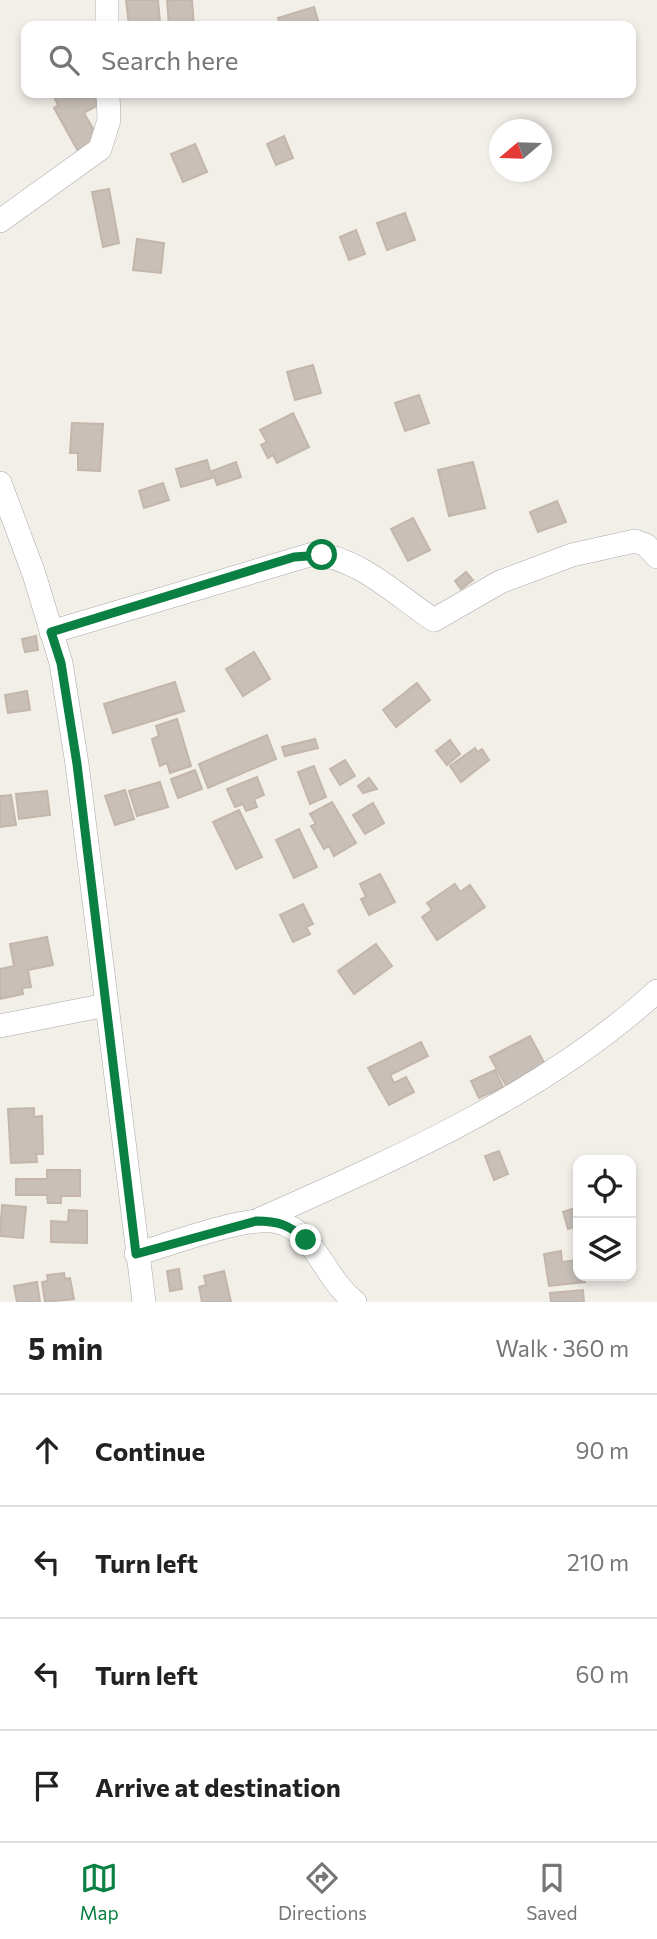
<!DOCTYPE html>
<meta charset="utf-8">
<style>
body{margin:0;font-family:Commissioner,sans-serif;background:#f6f6f6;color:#222}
.controls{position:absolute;right:21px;bottom:21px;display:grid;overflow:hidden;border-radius:14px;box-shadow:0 4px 10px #0003}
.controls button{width:63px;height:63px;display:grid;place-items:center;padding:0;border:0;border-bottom:2px solid #e0e0e0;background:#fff;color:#222;font:35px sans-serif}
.compass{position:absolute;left:489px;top:119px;width:63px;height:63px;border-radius:50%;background:#fff;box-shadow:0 4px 10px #0003;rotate:251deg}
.stop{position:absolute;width:21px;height:21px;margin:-16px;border:5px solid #0b8043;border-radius:50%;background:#fff}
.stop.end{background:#0b8043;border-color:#fff;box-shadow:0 2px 7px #0008}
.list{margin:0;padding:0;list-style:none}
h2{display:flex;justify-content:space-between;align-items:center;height:91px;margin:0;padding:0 28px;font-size:30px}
h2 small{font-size:23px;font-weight:400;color:#767676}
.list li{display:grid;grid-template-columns:46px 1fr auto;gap:21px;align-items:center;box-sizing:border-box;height:112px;padding:0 28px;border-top:2px solid #e0e0e0}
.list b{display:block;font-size:26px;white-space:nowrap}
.list em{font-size:23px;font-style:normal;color:#767676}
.icon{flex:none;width:38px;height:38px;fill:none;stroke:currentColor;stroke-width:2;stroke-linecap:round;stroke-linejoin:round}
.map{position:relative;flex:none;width:657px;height:1302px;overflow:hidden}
.search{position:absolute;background:#fff;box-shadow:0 4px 10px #0003;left:21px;right:21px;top:21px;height:77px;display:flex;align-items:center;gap:18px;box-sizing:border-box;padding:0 24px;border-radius:14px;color:#767676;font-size:26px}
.sheet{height:539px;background:#fff}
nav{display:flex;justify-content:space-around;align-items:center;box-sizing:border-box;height:98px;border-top:2px solid #e0e0e0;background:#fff;font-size:19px;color:#767676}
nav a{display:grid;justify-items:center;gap:4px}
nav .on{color:#0b8043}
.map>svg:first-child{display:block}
.building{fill:#c7bfb8;stroke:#c4b6ab;stroke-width:2}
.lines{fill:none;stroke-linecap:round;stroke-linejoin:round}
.minor-casing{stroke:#a9a9a9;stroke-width:24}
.minor{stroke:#fff;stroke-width:23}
.route{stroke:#0b8043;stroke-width:9}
</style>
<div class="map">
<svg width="657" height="1302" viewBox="0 0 657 1302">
<rect width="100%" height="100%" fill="#f2efe9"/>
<g class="building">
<polygon points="126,0 158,0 160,22 129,26"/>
<polygon points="167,0 192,0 194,26 169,26"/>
<polygon points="314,7 319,24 281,26 278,18"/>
<polygon points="56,93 85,93 88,98 93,95 98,105 84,113 100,141 79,153 54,108 58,105 53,95"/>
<polygon points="284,136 293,158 276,165 267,144"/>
<polygon points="195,144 207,172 183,182 171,154"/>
<polygon points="109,189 119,243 103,247 92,192"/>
<polygon points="405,213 415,240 387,250 377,223"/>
<polygon points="356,230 365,254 349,260 340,237"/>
<polygon points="137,239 164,243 161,273 133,270"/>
<polygon points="313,365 321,393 295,400 287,372"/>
<polygon points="419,395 429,423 405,431 395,403"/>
<polygon points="293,413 309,447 277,463 273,455 268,458 261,445 267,442 260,430"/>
<polygon points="72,423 103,424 100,471 78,470 78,453 70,453"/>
<polygon points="207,460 212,478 181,487 176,469"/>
<polygon points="236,462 241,477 217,485 212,471"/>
<polygon points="473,462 485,508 449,516 438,470"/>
<polygon points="163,483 169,500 144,508 139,491"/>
<polygon points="557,501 566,522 538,532 530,512"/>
<polygon points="413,518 430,550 408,561 391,529"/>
<polygon points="466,572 473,580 461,589 455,581"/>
<polygon points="36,636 38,650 25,652 22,639"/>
<polygon points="254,652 270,679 243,696 226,669"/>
<polygon points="175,682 184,711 113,733 104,704"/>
<polygon points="417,683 430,700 396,727 383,710"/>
<polygon points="27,691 30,710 8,713 5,695"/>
<polygon points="177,719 191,766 170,773 167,763 160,766 152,739 159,736 156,726"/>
<polygon points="267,735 276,759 208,788 199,764"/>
<polygon points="315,739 318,748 285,756 282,747"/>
<polygon points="450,740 460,754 447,765 436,751"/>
<polygon points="475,748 477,752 482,749 489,760 461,782 450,766"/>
<polygon points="345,760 355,776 340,785 330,769"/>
<polygon points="314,766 326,797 310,804 298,772"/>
<polygon points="195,770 202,789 178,798 171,779"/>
<polygon points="257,777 264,795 254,799 257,807 246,811 243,804 235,807 227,789"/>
<polygon points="369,778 377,789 363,793 358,786"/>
<polygon points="160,782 168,807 137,816 129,791"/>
<polygon points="125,790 134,819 115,825 105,796"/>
<polygon points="47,791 50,815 19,819 16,794"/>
<polygon points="11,795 16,825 0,827 0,796"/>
<polygon points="332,802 356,843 334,856 329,846 324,849 311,826 316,824 310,814"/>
<polygon points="373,803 384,823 365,834 353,815"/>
<polygon points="239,810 262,857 236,869 213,822"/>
<polygon points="299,829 317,867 294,878 276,840"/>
<polygon points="380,874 395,902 369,915 361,899 366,897 360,884"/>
<polygon points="455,884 460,892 470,885 485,907 437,940 422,917 432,910 427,903"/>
<polygon points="303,904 313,924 306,927 310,934 293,942 280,915"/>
<polygon points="47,937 53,965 28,970 31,987 22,988 23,994 0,999 0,969 14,966 10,944"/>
<polygon points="376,944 392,966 354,994 338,971"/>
<polygon points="530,1036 547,1068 508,1089 490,1057"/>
<polygon points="421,1042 428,1056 390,1075 394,1083 406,1077 414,1092 389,1105 368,1068"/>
<polygon points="495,1070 503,1087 479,1098 471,1081"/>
<polygon points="34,1108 34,1117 42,1116 43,1154 36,1154 37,1162 11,1163 8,1109"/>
<polygon points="499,1151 508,1174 494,1180 485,1156"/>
<polygon points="47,1170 80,1170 80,1196 61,1196 61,1203 48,1203 47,1195 16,1195 16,1179 47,1179"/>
<polygon points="2,1205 26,1207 23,1238 0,1236"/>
<polygon points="572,1209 577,1226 568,1229 563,1212"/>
<polygon points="69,1210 87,1211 87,1243 51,1242 51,1221 68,1222"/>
<polygon points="561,1251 562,1262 578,1260 578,1276 584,1276 585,1282 549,1286 544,1254"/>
<polygon points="179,1269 182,1289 170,1291 167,1271"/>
<polygon points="224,1271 231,1302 202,1302 199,1287 206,1285 204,1276"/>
<polygon points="64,1273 65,1279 70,1278 74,1299 45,1302 42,1282 48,1281 47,1275"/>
<polygon points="37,1282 40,1302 17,1302 14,1286"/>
<polygon points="583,1290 584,1302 551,1302 550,1293"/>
</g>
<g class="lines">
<g class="minor-casing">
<g id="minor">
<polyline points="107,0 107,26"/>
<polyline points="0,221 100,149 109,120 108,93"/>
<polyline points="0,483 34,574 61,663 77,764 144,1302"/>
<path d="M51,632L313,554C359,557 397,596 434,620L500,582L572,555L635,541L646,545L657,557"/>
<polyline points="0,1026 106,1005"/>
<path d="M256,1221C393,1160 545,1094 657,991"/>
<path d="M136,1254C169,1245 248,1214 278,1222C289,1225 298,1231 305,1239C324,1259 332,1284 355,1302"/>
</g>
</g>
<use href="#minor" class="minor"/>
</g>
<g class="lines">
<path class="route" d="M306,1240C290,1225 278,1221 256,1221L136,1254L77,764L61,663L51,632L294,557L322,555"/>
</g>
</svg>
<div class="controls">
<button><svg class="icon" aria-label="locate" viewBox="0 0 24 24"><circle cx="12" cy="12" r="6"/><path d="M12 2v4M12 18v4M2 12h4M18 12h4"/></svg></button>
<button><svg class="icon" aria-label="layers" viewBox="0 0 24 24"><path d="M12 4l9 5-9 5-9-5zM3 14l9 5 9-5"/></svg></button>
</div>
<svg class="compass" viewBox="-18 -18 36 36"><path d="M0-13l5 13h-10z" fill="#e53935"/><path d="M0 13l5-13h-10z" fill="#767676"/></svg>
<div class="stop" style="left:322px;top:555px"></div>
<div class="stop end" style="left:306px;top:1240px"></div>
<div class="search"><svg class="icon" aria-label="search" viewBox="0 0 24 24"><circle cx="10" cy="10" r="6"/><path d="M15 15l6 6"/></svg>Search here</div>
</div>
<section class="sheet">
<h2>5 min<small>Walk · 360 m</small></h2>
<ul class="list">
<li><svg class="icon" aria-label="ahead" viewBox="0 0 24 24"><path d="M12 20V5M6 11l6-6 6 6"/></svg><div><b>Continue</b></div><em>90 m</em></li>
<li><svg class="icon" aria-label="left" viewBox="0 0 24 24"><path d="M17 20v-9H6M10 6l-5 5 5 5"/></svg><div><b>Turn left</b></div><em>210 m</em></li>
<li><svg class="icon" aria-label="left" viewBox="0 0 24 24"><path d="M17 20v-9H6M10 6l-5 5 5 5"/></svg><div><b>Turn left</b></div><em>60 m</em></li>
<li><svg class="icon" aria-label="arrive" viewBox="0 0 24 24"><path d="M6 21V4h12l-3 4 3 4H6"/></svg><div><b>Arrive at destination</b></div></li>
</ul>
</section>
<nav>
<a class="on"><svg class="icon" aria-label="map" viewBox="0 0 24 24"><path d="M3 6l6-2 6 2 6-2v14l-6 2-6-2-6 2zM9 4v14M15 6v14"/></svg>Map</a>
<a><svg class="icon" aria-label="directions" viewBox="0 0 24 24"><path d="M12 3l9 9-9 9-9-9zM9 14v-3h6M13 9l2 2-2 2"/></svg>Directions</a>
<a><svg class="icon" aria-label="saved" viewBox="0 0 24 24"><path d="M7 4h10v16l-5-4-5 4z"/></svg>Saved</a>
</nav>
